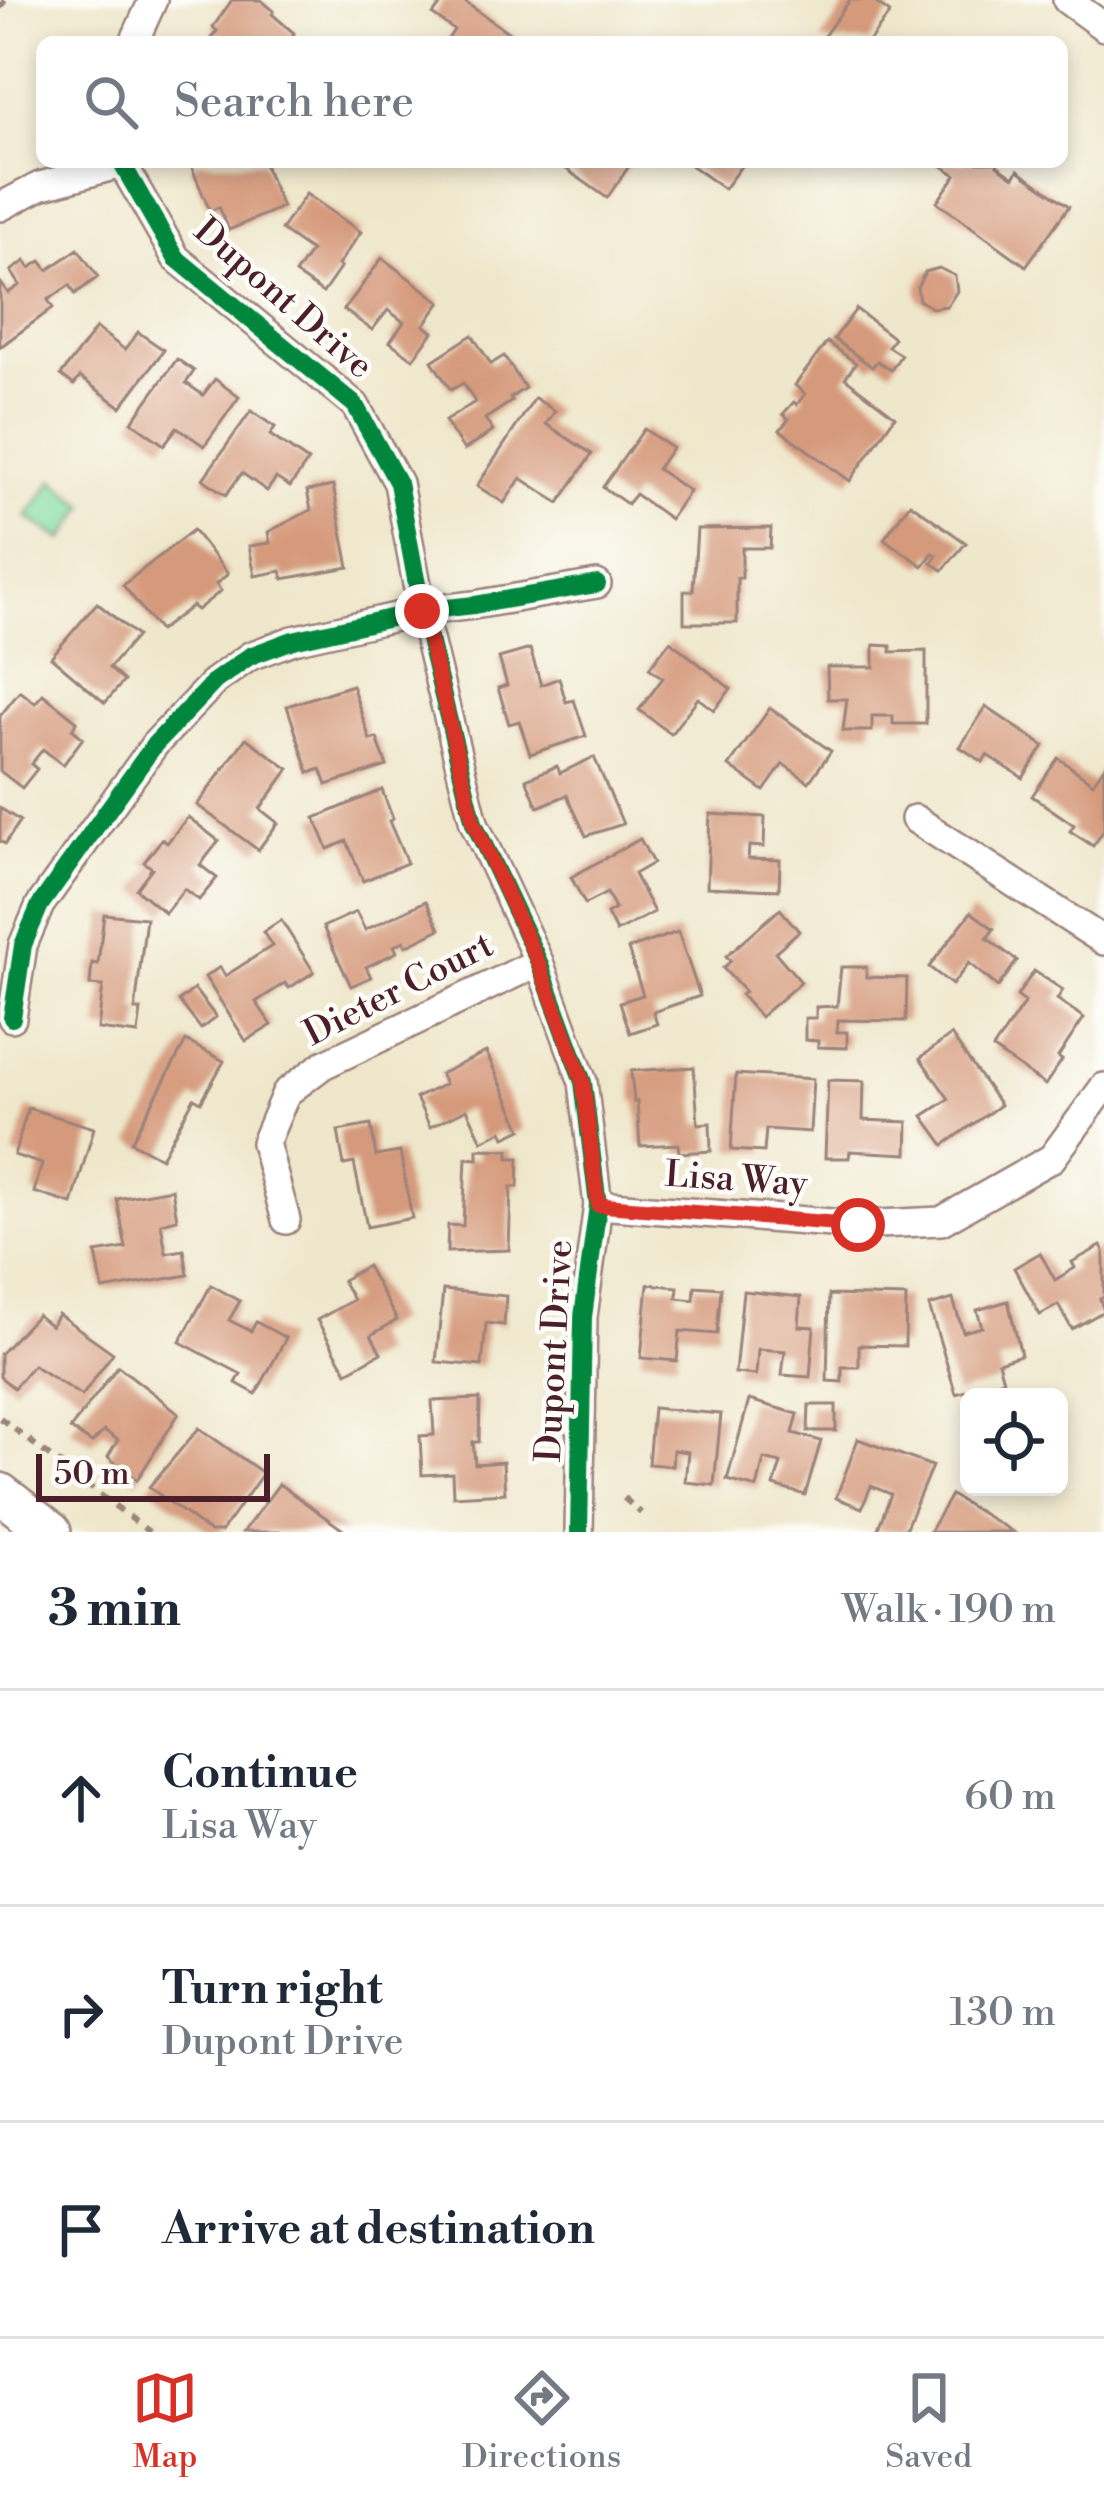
<!DOCTYPE html>
<meta charset="utf-8">
<style>
body{margin:0;font-family:"Libre Bodoni",serif;background:#f2f2f3;color:#1f2937}
.controls{position:absolute;right:36px;bottom:36px;display:grid;overflow:hidden;border-radius:18px;box-shadow:0 6px 18px #0003}
.controls button{width:108px;height:108px;display:grid;place-items:center;padding:0;border:0;border-bottom:3px solid #e0e1e3;background:#fff;color:#1f2937;font:60px sans-serif}
.scale{position:absolute;left:36px;bottom:30px;width:234px;box-sizing:border-box;padding-left:12px;border:6px solid #4a1f2b;border-top:0;font-size:33px;line-height:42px;white-space:nowrap;color:#4a1f2b;-webkit-text-stroke:9px #fdfcf7;paint-order:stroke}
.stop{position:absolute;width:36px;height:36px;margin:-27px;border:9px solid #d93025;border-radius:50%;background:#fff}
.stop.end{background:#d93025;border-color:#fff;box-shadow:0 3px 12px #0008}
.list{margin:0;padding:0;list-style:none}
h2{display:flex;justify-content:space-between;align-items:center;height:156px;margin:0;padding:0 48px;font-size:51px}
h2 small{font-size:39px;font-weight:400;color:#747a83}
.list li{display:grid;grid-template-columns:78px 1fr auto;gap:36px;align-items:center;box-sizing:border-box;height:216px;padding:0 48px;border-top:3px solid #e0e1e3}
.list b{display:block;font-size:45px;white-space:nowrap}
.list p{margin:0;font-size:39px;white-space:nowrap;color:#747a83}
.list em{font-size:39px;font-style:normal;color:#747a83}
.icon{flex:none;width:66px;height:66px;fill:none;stroke:currentColor;stroke-width:2;stroke-linecap:round;stroke-linejoin:round}
.map{position:relative;flex:none;width:1104px;height:1532px;overflow:hidden}
.search{position:absolute;background:#fff;box-shadow:0 6px 18px #0003;left:36px;right:36px;top:36px;height:132px;display:flex;align-items:center;gap:30px;box-sizing:border-box;padding:0 42px;border-radius:18px;color:#747a83;font-size:45px}
.sheet{height:804px;background:#fff}
nav{display:flex;justify-content:space-around;align-items:center;box-sizing:border-box;height:168px;border-top:3px solid #e0e1e3;background:#fff;font-size:33px;color:#747a83}
nav a{display:grid;justify-items:center;gap:6px}
nav .on{color:#d93025}
.map>svg:first-child{display:block}
.green{fill:#86dfa4;stroke:#687f68;stroke-width:3}
.building{fill:#d59a7b}
.lines{fill:none;stroke-linecap:round;stroke-linejoin:round}
.minor-casing{stroke:#9c837b;stroke-width:32}
.secondary-casing{stroke:#9c837b;stroke-width:44}
.path{stroke:#9c837b;stroke-width:6;stroke-dasharray:9 9;stroke-linecap:butt}
.minor{stroke:#fff;stroke-width:27}
.secondary{stroke:#fff;stroke-width:39}
.cycleway-casing{stroke:#fdfcf7;stroke-width:26}
.cycleway{stroke:#00873e;stroke-width:18}
.route{stroke:#d93025;stroke-width:15}
.labels{text-anchor:middle;dominant-baseline:central;stroke-width:9;stroke-linejoin:round;paint-order:stroke}
.street-label{font-size:36px;fill:#4a1f2b;stroke:#fdfcf7}
</style>
<div class="map">
<svg width="1104" height="1532" viewBox="0 0 1104 1532">
<rect width="100%" height="100%" fill="#fdfcf7"/>
<filter id="ink" filterUnits="userSpaceOnUse"><feTurbulence type="fractalNoise" baseFrequency=".00833" numOctaves="2"/><feDisplacementMap in="SourceGraphic" scale="24" xChannelSelector="R" yChannelSelector="G"/><feConvolveMatrix kernelMatrix="1 2 1 2 8 2 1 2 1" color-interpolation-filters="sRGB"/></filter>
<filter id="wash" filterUnits="userSpaceOnUse"><feTurbulence type="fractalNoise" baseFrequency=".004" numOctaves="4" result="noise"/><feDisplacementMap in="SourceGraphic" scale="48" xChannelSelector="R" yChannelSelector="G"/><feGaussianBlur stdDeviation="2.7" result="paint"/><feColorMatrix in="noise" values="0 0 0 0 0 0 0 0 0 0 0 0 0 0 0 0 0 1.4 0 .05"/><feComposite in="paint" operator="in"/></filter>
<g filter="url(#wash)">
<rect width="100%" height="100%" fill="#efe7cb"/>
<polygon class="green" points="54,480 86,506 63,540 27,517"/>
<g id="blocks">
<g class="building">
<polygon points="232,0 261,0 274,11 272,14 294,33 289,42 208,42 217,31 213,27"/>
<polygon points="444,0 462,0 522,42 446,42 454,30 433,15"/>
<polygon points="850,0 872,0 890,13 869,42 824,42 821,40"/>
<polygon points="199,162 263,162 282,207 229,230 219,207 210,211 191,166"/>
<polygon points="571,162 632,162 607,198 566,169"/>
<polygon points="686,162 744,162 724,189"/>
<polygon points="943,162 999,162 997,165 1014,177 1018,170 1069,206 1026,266 937,202 956,175 941,165"/>
<polygon points="306,194 361,232 338,265 341,267 323,293 295,274 311,251 281,230"/>
<polygon points="78,249 98,277 75,294 70,285 48,300 53,308 0,347 0,282 8,293 20,285 11,271 25,261 30,268 41,261 48,270"/>
<polygon points="382,258 441,302 424,325 433,332 413,359 390,342 404,322 388,310 372,330 344,310"/>
<polygon points="939,268 955,276 957,291 947,306 932,308 919,300 917,287 925,272"/>
<polygon points="856,309 894,338 888,347 901,355 891,370 877,361 872,367 834,339"/>
<polygon points="96,328 125,350 138,332 164,350 121,407 80,377 74,385 61,375"/>
<polygon points="472,335 491,364 504,356 525,388 510,398 512,401 485,419 493,431 464,450 445,421 475,402 463,383 451,390 432,361"/>
<polygon points="827,342 856,363 845,378 895,416 850,481 780,430 789,419 783,414 794,402 797,405 805,394 795,385"/>
<polygon points="177,359 194,371 186,383 203,395 215,379 239,397 204,446 177,427 164,445 132,422"/>
<polygon points="535,398 555,411 546,424 592,454 559,503 521,478 504,503 477,486"/>
<polygon points="251,411 275,427 270,435 308,461 290,487 276,478 267,491 242,473 226,495 203,479"/>
<polygon points="644,429 672,448 657,469 689,491 670,519 635,494 627,504 603,487"/>
<polygon points="333,486 349,567 283,579 281,571 255,576 249,546 270,543 268,532 311,510 307,491"/>
<polygon points="910,503 966,543 943,570 932,563 937,555 933,553 923,566 884,539"/>
<polygon points="771,528 770,548 742,548 742,578 737,578 737,623 684,623 684,591 693,591 697,529"/>
<polygon points="193,530 228,574 216,584 221,591 197,610 192,606 159,631 123,585"/>
<polygon points="97,603 137,636 109,668 124,681 105,703 51,657"/>
<polygon points="670,641 731,689 714,710 698,698 671,734 639,710 663,678 649,668"/>
<polygon points="874,645 891,646 891,652 926,651 926,724 893,724 893,716 872,716 872,731 843,731 847,699 828,699 827,667 874,667"/>
<polygon points="530,649 541,685 559,678 566,702 574,700 586,736 530,754 519,721 509,724 498,688 507,685 499,658"/>
<polygon points="352,685 370,740 377,738 387,766 327,785 321,769 309,773 287,706"/>
<polygon points="20,691 35,703 43,694 77,721 72,729 83,738 63,765 43,749 31,764 37,769 22,788 0,771 0,716"/>
<polygon points="986,707 1044,746 1023,778 987,755 983,762 960,747"/>
<polygon points="770,708 831,751 809,782 783,764 764,791 729,766"/>
<polygon points="246,738 289,769 260,809 278,823 258,850 197,805"/>
<polygon points="594,757 623,824 586,836 567,795 538,807 526,779 557,766 560,773"/>
<polygon points="1058,758 1093,783 1104,767 1104,830 1093,846 1070,831 1074,825 1032,796"/>
<polygon points="382,790 393,819 389,821 407,863 363,881 347,841 328,849 315,818"/>
<polygon points="0,808 20,821 5,844 0,841"/>
<polygon points="710,814 765,817 764,847 749,846 748,859 780,860 779,890 707,887"/>
<polygon points="188,817 219,841 200,865 217,878 199,900 184,889 165,913 136,889 152,868 144,862 162,839 167,843"/>
<polygon points="640,839 653,863 634,874 654,912 616,932 607,914 615,909 607,893 585,904 571,877"/>
<polygon points="426,901 440,929 406,946 404,941 394,946 397,952 366,967 371,977 351,986 323,927 356,912 365,930"/>
<polygon points="780,909 799,931 775,952 801,982 760,1017 741,995 745,992 723,968 731,961 726,956"/>
<polygon points="971,912 994,929 987,938 1017,961 998,987 969,963 952,985 929,967"/>
<polygon points="104,914 146,918 135,1010 141,1010 138,1034 98,1029 103,986 90,985 92,963 98,964"/>
<polygon points="281,920 314,972 289,988 285,983 256,1002 272,1025 246,1041 205,977 220,967 225,976 272,946 263,932"/>
<polygon points="678,932 700,996 653,1012 657,1024 630,1033 620,1002 643,995 628,949"/>
<polygon points="841,967 866,967 866,977 907,978 906,1021 838,1020 837,1032 847,1032 847,1048 818,1047 818,1041 805,1040 805,1018 816,1018 816,1007 837,1006"/>
<polygon points="1034,971 1063,990 1057,999 1084,1018 1058,1057 1062,1060 1045,1085 993,1049 1025,1002 1017,996"/>
<polygon points="194,989 216,1017 201,1029 179,1001"/>
<polygon points="951,1035 1000,1105 944,1145 923,1116 949,1099 920,1058"/>
<polygon points="186,1041 224,1061 201,1102 194,1098 161,1158 131,1142"/>
<polygon points="486,1052 522,1129 505,1137 502,1131 482,1141 467,1109 430,1127 416,1098 445,1084 440,1074"/>
<polygon points="694,1067 698,1124 710,1123 711,1151 679,1153 678,1144 640,1146 637,1101 634,1102 631,1071"/>
<polygon points="736,1074 813,1079 810,1132 766,1129 764,1152 731,1150"/>
<polygon points="828,1080 864,1081 863,1120 908,1122 907,1154 850,1151 849,1158 825,1158"/>
<polygon points="28,1108 94,1128 72,1204 34,1192 42,1164 14,1155"/>
<polygon points="371,1125 376,1156 400,1152 412,1218 367,1227 354,1163 344,1165 338,1131"/>
<polygon points="478,1149 509,1150 509,1158 519,1158 518,1187 511,1187 509,1250 447,1252 448,1225 463,1226 466,1158 478,1159"/>
<polygon points="172,1189 177,1219 161,1223 166,1253 184,1250 188,1275 103,1290 96,1253 126,1248 117,1199"/>
<polygon points="1101,1246 1104,1251 1104,1297 1100,1299 1104,1311 1072,1329 1058,1305 1040,1315 1014,1268 1040,1253 1055,1280 1075,1268 1072,1262"/>
<polygon points="367,1266 397,1320 371,1335 381,1353 347,1372 317,1320 353,1300 342,1280"/>
<polygon points="648,1284 678,1287 677,1298 694,1300 695,1286 721,1288 717,1334 680,1331 677,1361 641,1358"/>
<polygon points="211,1285 240,1301 229,1320 251,1331 256,1322 286,1338 256,1394 236,1383 241,1374 180,1342"/>
<polygon points="443,1290 506,1296 504,1325 486,1323 482,1366 436,1362"/>
<polygon points="743,1291 801,1297 799,1326 814,1327 810,1377 782,1375 785,1351 758,1349 756,1375 735,1373"/>
<polygon points="829,1295 906,1297 905,1346 859,1345 859,1367 842,1367 842,1382 827,1381"/>
<polygon points="953,1299 963,1332 982,1327 977,1310 1008,1301 1021,1355 998,1362 1003,1380 956,1394 929,1306"/>
<polygon points="58,1314 113,1353 82,1396 33,1365 14,1388 0,1377 0,1354 37,1315 51,1326"/>
<polygon points="118,1366 179,1413 137,1480 108,1457 118,1440 104,1431 92,1443 70,1429"/>
<polygon points="480,1399 479,1442 473,1442 475,1464 503,1462 505,1493 453,1496 452,1473 422,1475 420,1436 434,1435 432,1401"/>
<polygon points="749,1400 798,1414 793,1433 821,1441 805,1495 774,1486 781,1463 764,1459 757,1488 727,1480"/>
<polygon points="809,1405 836,1405 836,1431 808,1431"/>
<polygon points="653,1408 721,1414 714,1485 685,1482 688,1452 673,1450 672,1466 648,1464"/>
<polygon points="199,1428 263,1473 221,1532 210,1532 149,1487"/>
<polygon points="858,1439 932,1466 904,1532 877,1531 891,1494 871,1486 862,1508 836,1498"/>
<polygon points="279,1484 346,1532 243,1532"/>
<polygon points="951,1495 1013,1532 929,1532"/>
</g>
</g>
</g>
<g filter="url(#ink)">
<use href="#blocks" fill-opacity="0" stroke="#9c837b" stroke-width="3"/>
<g class="lines">
<g class="minor-casing">
<g id="minor">
<polyline points="1067,0 1104,27"/>
<polyline points="134,42 153,0"/>
<polyline points="121,162 176,258 355,405 398,483 422,611 474,823 539,962 583,1082 598,1205 583,1317 579,1532"/>
<polyline points="0,207 40,186 121,164"/>
<polyline points="915,819 1104,941"/>
<polyline points="12,1018 23,945 40,905 155,744 215,681 250,656 293,640 422,611 474,605 597,584"/>
<polyline points="598,1205 858,1225 941,1221 1052,1158 1104,1087"/>
<polyline points="286,1220 265,1143 286,1093 323,1065 539,962"/>
</g>
</g>
<g class="secondary-casing">
<polyline id="secondary" points="0,1493 51,1532"/>
</g>
<g class="path">
<polyline points="0,8 5,0"/>
<polyline points="0,1418 149,1532"/>
<polyline points="624,1498 641,1513"/>
</g>
<use href="#minor" class="minor"/>
<use href="#secondary" class="secondary"/>
<g class="cycleway-casing">
<g id="cycleway">
<polyline points="121,162 176,258 355,405 398,483 422,611 474,823 539,962 583,1082 598,1205 583,1317 579,1532"/>
<polyline points="12,1018 23,945 40,905 155,744 215,681 250,656 293,640 422,611 474,605 597,584"/>
</g>
</g>
<use href="#cycleway" class="cycleway"/>
</g>
</g>
<g class="lines" filter="url(#ink)">
<polyline class="route" points="422,611 474,823 538,962 583,1082 598,1205 858,1225"/>
</g>
<g class="labels">
<g class="street-label">
<text transform="translate(283 299) rotate(41)">Dupont Drive</text>
<text transform="translate(399 990) rotate(-27)">Dieter Court</text>
<text transform="translate(736 1180) rotate(4)">Lisa Way</text>
<text transform="translate(555 1351) rotate(-87)">Dupont Drive</text>
</g>
</g>
</svg>
<div class="controls">
<button><svg class="icon" aria-label="locate" viewBox="0 0 24 24"><circle cx="12" cy="12" r="6"/><path d="M12 2v4M12 18v4M2 12h4M18 12h4"/></svg></button>
</div>
<div class="scale">50 m</div>
<div class="stop" style="left:858px;top:1225px"></div>
<div class="stop end" style="left:422px;top:611px"></div>
<div class="search"><svg class="icon" aria-label="search" viewBox="0 0 24 24"><circle cx="10" cy="10" r="6"/><path d="M15 15l6 6"/></svg>Search here</div>
</div>
<section class="sheet">
<h2>3 min<small>Walk · 190 m</small></h2>
<ul class="list">
<li><svg class="icon" aria-label="ahead" viewBox="0 0 24 24"><path d="M12 20V5M6 11l6-6 6 6"/></svg><div><b>Continue</b><p>Lisa Way</p></div><em>60 m</em></li>
<li><svg class="icon" aria-label="right" viewBox="0 0 24 24"><path d="M7 20v-9h11M14 6l5 5-5 5"/></svg><div><b>Turn right</b><p>Dupont Drive</p></div><em>130 m</em></li>
<li><svg class="icon" aria-label="arrive" viewBox="0 0 24 24"><path d="M6 21V4h12l-3 4 3 4H6"/></svg><div><b>Arrive at destination</b></div></li>
</ul>
</section>
<nav>
<a class="on"><svg class="icon" aria-label="map" viewBox="0 0 24 24"><path d="M3 6l6-2 6 2 6-2v14l-6 2-6-2-6 2zM9 4v14M15 6v14"/></svg>Map</a>
<a><svg class="icon" aria-label="directions" viewBox="0 0 24 24"><path d="M12 3l9 9-9 9-9-9zM9 14v-3h6M13 9l2 2-2 2"/></svg>Directions</a>
<a><svg class="icon" aria-label="saved" viewBox="0 0 24 24"><path d="M7 4h10v16l-5-4-5 4z"/></svg>Saved</a>
</nav>
